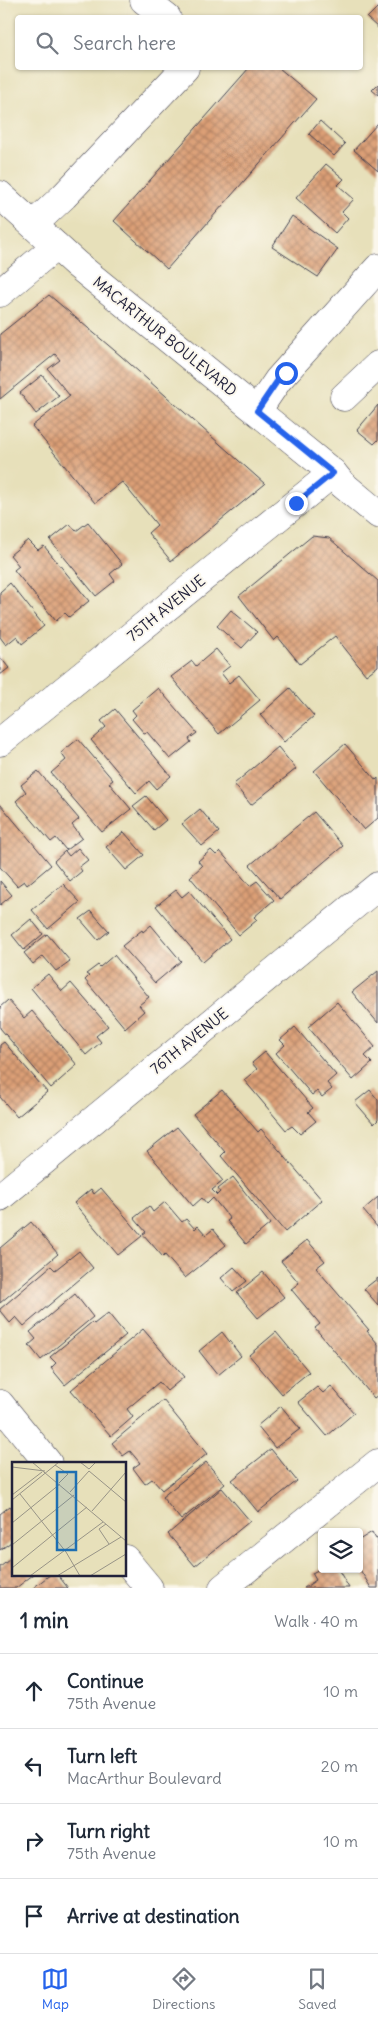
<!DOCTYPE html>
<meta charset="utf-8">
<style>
body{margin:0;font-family:Delius,sans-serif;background:#f6f6f7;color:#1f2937}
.controls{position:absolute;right:15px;bottom:15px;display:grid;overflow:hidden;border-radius:5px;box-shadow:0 1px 4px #0004}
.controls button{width:45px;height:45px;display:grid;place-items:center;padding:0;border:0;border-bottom:1px solid #e0e1e3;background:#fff;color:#1f2937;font:25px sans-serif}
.stop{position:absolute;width:15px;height:15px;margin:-11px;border:4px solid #2563eb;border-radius:50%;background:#fff}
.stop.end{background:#2563eb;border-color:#fff;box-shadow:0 1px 5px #0008}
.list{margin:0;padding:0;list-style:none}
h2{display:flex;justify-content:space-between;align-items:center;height:65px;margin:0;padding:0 20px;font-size:21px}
h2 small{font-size:16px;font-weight:400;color:#747a83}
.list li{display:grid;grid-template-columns:32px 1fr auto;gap:15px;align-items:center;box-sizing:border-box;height:75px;padding:0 20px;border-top:1px solid #e0e1e3}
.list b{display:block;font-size:19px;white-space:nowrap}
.list p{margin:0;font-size:16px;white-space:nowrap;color:#747a83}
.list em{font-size:16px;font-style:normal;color:#747a83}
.icon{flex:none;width:28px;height:28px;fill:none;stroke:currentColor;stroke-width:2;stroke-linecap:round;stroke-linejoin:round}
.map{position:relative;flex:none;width:378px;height:1588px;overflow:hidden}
.search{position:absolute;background:#fff;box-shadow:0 1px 4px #0004;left:15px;right:15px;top:15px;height:55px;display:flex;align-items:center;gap:12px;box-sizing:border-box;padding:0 18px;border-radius:5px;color:#747a83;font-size:19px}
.sheet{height:365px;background:#fff}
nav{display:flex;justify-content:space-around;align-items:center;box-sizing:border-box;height:70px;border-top:1px solid #e0e1e3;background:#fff;font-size:14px;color:#747a83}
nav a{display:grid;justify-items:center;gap:2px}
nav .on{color:#2563eb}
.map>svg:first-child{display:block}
.building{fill:url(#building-cross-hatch)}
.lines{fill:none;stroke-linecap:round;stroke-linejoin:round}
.minor-casing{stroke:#403e4e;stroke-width:29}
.major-casing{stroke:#403e4e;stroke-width:29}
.minor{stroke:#fff;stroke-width:28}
.major{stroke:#fff;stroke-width:28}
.route{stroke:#2563eb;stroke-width:6}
.labels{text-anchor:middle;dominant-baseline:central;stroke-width:4;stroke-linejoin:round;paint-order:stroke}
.street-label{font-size:15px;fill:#22223b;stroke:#fbf7ec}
.inset-road{fill:none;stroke:#989487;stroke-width:1}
.view{fill:#1f6fb2;fill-opacity:0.15;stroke:#1f6fb2;stroke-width:2.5}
.inset-edge{fill:none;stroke:#22223b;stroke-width:2.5}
</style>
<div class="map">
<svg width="378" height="1588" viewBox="0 0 378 1588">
<defs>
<pattern id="building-cross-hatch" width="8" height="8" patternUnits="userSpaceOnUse" patternTransform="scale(1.25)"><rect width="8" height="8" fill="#db9f76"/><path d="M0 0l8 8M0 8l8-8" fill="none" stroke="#b18162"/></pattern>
</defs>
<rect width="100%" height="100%" fill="#fbf7ec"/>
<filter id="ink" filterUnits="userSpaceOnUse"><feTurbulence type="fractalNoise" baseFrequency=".02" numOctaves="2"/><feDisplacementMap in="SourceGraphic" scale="10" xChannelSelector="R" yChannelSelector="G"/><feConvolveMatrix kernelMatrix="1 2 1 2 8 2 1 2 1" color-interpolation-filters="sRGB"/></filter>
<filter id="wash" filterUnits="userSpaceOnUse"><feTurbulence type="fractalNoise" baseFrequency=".0096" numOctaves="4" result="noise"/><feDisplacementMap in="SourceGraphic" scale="20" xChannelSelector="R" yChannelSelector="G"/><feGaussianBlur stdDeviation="1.12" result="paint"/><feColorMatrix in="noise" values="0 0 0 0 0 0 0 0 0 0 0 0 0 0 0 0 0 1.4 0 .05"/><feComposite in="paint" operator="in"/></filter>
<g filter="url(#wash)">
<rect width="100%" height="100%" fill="#e7e0ba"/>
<g id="blocks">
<g class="building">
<polygon points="378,7 378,28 367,18"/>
<polygon points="249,68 279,68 316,99 167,269 114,221"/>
<polygon points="378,84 378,95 372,90"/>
<polygon points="320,121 345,144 334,156 309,134"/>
<polygon points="378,123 378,171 354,150"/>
<polygon points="326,164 344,179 338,185 354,199 342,212 348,218 335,233 296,198"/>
<polygon points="292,216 338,249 318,277 272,247"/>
<polygon points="49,295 121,356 265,484 171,561 148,533 157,525 122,482 95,503 32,426 70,396 48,369 60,360 55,354 0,399 0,334"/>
<polygon points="42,375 59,396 36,414 20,393"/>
<polygon points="378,405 378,440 374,444 357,430"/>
<polygon points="88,522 122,564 110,574 115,581 96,596 50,540 70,524 76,531"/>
<polygon points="312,536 329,538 378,581 378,666 366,675 335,636 300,664 278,637 274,641 239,596"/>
<polygon points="28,540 38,550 44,546 89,601 69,617 65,613 56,621 14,570 19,566 10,555"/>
<polygon points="10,583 44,626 22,644 17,636 6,645 0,637 0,592"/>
<polygon points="231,610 257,632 242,648 217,626"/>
<polygon points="216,649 230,666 221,673 229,683 239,675 260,700 219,734 171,677 192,661 196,666"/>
<polygon points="0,657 9,668 0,675"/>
<polygon points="158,688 197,733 189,739 191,742 170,759 147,732 144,733 132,719 136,715 132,710"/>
<polygon points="290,688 314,716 284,742 260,715"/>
<polygon points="115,709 171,776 156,789 149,781 136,793 91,740 106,727 101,721"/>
<polygon points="78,739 113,780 109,783 131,809 102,832 51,773 66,760 61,753"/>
<polygon points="345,744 376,780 378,778 378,818 364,830 314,771"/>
<polygon points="278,747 296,769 251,805 234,784"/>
<polygon points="38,771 79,819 72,825 82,838 66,850 56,838 51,842 16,801 26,792 21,785"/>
<polygon points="146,796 166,820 154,830 133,806"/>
<polygon points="0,804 51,865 27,885 24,881 17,886 0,867"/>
<polygon points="200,809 219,832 202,846 182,824"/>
<polygon points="314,812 343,846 280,899 250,865"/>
<polygon points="124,832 144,855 126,870 106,847"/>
<polygon points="78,848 88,860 79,867 82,871 70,881 54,861 65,851 69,856"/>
<polygon points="211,850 216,855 220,851 250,886 257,881 274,900 254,917 257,920 239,935 190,877 202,866 198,861"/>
<polygon points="0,881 12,895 0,905"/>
<polygon points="63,884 80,902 48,929 32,910"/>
<polygon points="176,890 182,897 189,891 230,939 203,962 156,906"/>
<polygon points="91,911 109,931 98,940 80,919"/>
<polygon points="31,919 43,934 24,950 12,935"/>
<polygon points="151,925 181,961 155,983 122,946 142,930 143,932"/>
<polygon points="47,934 70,961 56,971 43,956 33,964 24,953"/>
<polygon points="114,955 149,997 139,1005 144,1011 125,1028 85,980 89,976 86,974 98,965 100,967"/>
<polygon points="378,971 378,1023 352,992"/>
<polygon points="48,974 62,991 71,983 108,1026 96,1036 101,1042 86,1055 31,988"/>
<polygon points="8,1000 24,1018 32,1011 77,1065 51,1088 0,1028 0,1007"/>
<polygon points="337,1002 375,1047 365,1056 372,1063 353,1080 308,1027"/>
<polygon points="295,1027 336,1075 327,1083 332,1089 322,1097 317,1091 312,1095 276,1053 285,1045 280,1040"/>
<polygon points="4,1042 47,1092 17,1117 0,1097 0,1045"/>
<polygon points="265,1052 313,1108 308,1112 316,1121 300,1134 292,1126 286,1130 244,1080 257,1069 252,1063"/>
<polygon points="222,1090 258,1132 261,1129 322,1200 285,1232 221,1156 225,1152 193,1114"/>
<polygon points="370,1090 378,1100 378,1120 374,1124 355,1102"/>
<polygon points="177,1127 223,1181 212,1190 217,1195 220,1192 218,1189 233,1177 270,1224 246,1244 227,1221 230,1219 213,1198 207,1204 202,1198 193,1206 147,1151"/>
<polygon points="101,1188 142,1236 118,1255 74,1203 91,1189 94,1194"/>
<polygon points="378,1197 378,1228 363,1210"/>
<polygon points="165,1202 182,1222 186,1219 195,1229 198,1226 206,1235 213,1229 226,1245 185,1278 165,1255 163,1257 143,1234 146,1232 134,1218 149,1206 153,1212"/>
<polygon points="31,1222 58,1254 0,1303 0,1248"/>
<polygon points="307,1240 325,1261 316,1268 369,1330 367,1331 378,1344 378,1395 374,1398 315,1328 320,1324 291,1289 299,1283 281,1261"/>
<polygon points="79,1251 93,1268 24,1326 16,1317 10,1323 0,1311 0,1309 51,1266 55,1270"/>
<polygon points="234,1267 247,1281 233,1292 221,1278"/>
<polygon points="263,1272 284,1297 258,1318 237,1293"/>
<polygon points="378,1278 378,1305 364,1289"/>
<polygon points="75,1294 93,1317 41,1360 29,1345 36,1339 30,1332"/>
<polygon points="108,1313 126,1335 65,1385 51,1368 56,1363 50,1357 92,1322 94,1324"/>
<polygon points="143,1329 184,1377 167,1391 159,1382 127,1409 133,1417 111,1436 71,1390"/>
<polygon points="222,1332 241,1356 218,1375 199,1351"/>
<polygon points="276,1332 309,1372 282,1394 249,1355"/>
<polygon points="331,1386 354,1413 327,1436 298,1402 317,1387 323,1393"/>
<polygon points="163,1400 207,1454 162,1490 152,1479 145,1484 133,1468 140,1463 130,1451 123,1456 112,1443"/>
<polygon points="281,1406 300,1429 275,1448 257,1426"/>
<polygon points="271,1449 297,1481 258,1512 232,1480"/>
<polygon points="206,1462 225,1484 181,1520 162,1497"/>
<polygon points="222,1488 250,1521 195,1566 168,1534"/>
<polygon points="10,1506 14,1511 14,1540 0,1550 0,1514"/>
<polygon points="372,1532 376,1539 378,1538 378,1588 371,1588 359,1568 359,1540"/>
<polygon points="14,1556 14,1574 34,1574 16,1588 0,1588 0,1567"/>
<polygon points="322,1568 322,1569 338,1569 349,1588 304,1588 316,1580 312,1573"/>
<polygon points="51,1574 57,1574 68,1588 33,1588"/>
</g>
</g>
</g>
<g filter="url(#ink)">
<use href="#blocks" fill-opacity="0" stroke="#403e4e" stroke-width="1"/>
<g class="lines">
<g class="minor-casing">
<g id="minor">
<polyline points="144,0 167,18"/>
<polyline points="34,224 64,196 185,68"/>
<polyline points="0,293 56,246"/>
<polyline points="344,397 378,365"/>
<polyline points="257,411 278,380 378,268"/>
<polyline points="0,742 333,473"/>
<polyline points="0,1197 378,886"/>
<polyline points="0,1404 48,1463"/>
<polyline points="125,1559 149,1588"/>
<polyline points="223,1588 378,1463"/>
</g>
</g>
<g class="major-casing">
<polyline id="major" points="0,195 76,264 333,473 342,484 378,514"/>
</g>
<use href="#minor" class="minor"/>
<use href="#major" class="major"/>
</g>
</g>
<g class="lines" filter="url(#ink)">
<polyline class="route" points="286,373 278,380 257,411 333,473 296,503"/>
</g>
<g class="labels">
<g class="street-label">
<text transform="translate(165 336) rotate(39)">MACARTHUR BOULEVARD</text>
<text transform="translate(166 608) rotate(-39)">75TH AVENUE</text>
<text transform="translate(189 1041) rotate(-39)">76TH AVENUE</text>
</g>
</g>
<g transform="translate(12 1462)">
<rect width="114" height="114" fill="#e7e0ba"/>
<path class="inset-road" d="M20,0L114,79M68,0L77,7L84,0M43,3L56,12L47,21M0,5L33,9M58,30L77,9L114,40M8,32L54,90L68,114M0,33L30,10M0,38L47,0M80,49L114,10M0,61L48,22M94,62L87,67L97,82M0,83L62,33M0,106L75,45M18,114L91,60M45,114L109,75M78,114L114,92"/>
<path class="view" d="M45,10H64V88H45Z"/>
<rect width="114" height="114" class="inset-edge"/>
</g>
</svg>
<div class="controls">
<button><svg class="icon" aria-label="layers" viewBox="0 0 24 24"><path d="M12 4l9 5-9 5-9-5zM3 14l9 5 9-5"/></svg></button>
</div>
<div class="stop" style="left:286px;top:373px"></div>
<div class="stop end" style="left:296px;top:503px"></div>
<div class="search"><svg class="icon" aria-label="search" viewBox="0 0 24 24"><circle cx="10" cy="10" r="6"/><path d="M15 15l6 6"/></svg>Search here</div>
</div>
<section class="sheet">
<h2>1 min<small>Walk · 40 m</small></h2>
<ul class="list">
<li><svg class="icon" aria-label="ahead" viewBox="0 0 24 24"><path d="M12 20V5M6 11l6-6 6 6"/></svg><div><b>Continue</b><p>75th Avenue</p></div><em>10 m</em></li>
<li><svg class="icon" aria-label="left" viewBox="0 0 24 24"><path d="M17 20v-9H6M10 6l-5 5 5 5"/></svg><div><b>Turn left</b><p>MacArthur Boulevard</p></div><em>20 m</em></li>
<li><svg class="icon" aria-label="right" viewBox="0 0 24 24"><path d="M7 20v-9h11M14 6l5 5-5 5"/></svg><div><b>Turn right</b><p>75th Avenue</p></div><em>10 m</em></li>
<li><svg class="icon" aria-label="arrive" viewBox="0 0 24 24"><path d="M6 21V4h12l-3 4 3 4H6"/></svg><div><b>Arrive at destination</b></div></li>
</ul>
</section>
<nav>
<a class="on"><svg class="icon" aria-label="map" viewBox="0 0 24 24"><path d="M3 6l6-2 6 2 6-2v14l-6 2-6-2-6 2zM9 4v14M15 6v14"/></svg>Map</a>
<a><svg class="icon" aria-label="directions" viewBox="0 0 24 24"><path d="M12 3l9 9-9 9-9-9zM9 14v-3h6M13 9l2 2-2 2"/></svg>Directions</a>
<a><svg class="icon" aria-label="saved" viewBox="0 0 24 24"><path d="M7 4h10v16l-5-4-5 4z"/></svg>Saved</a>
</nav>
